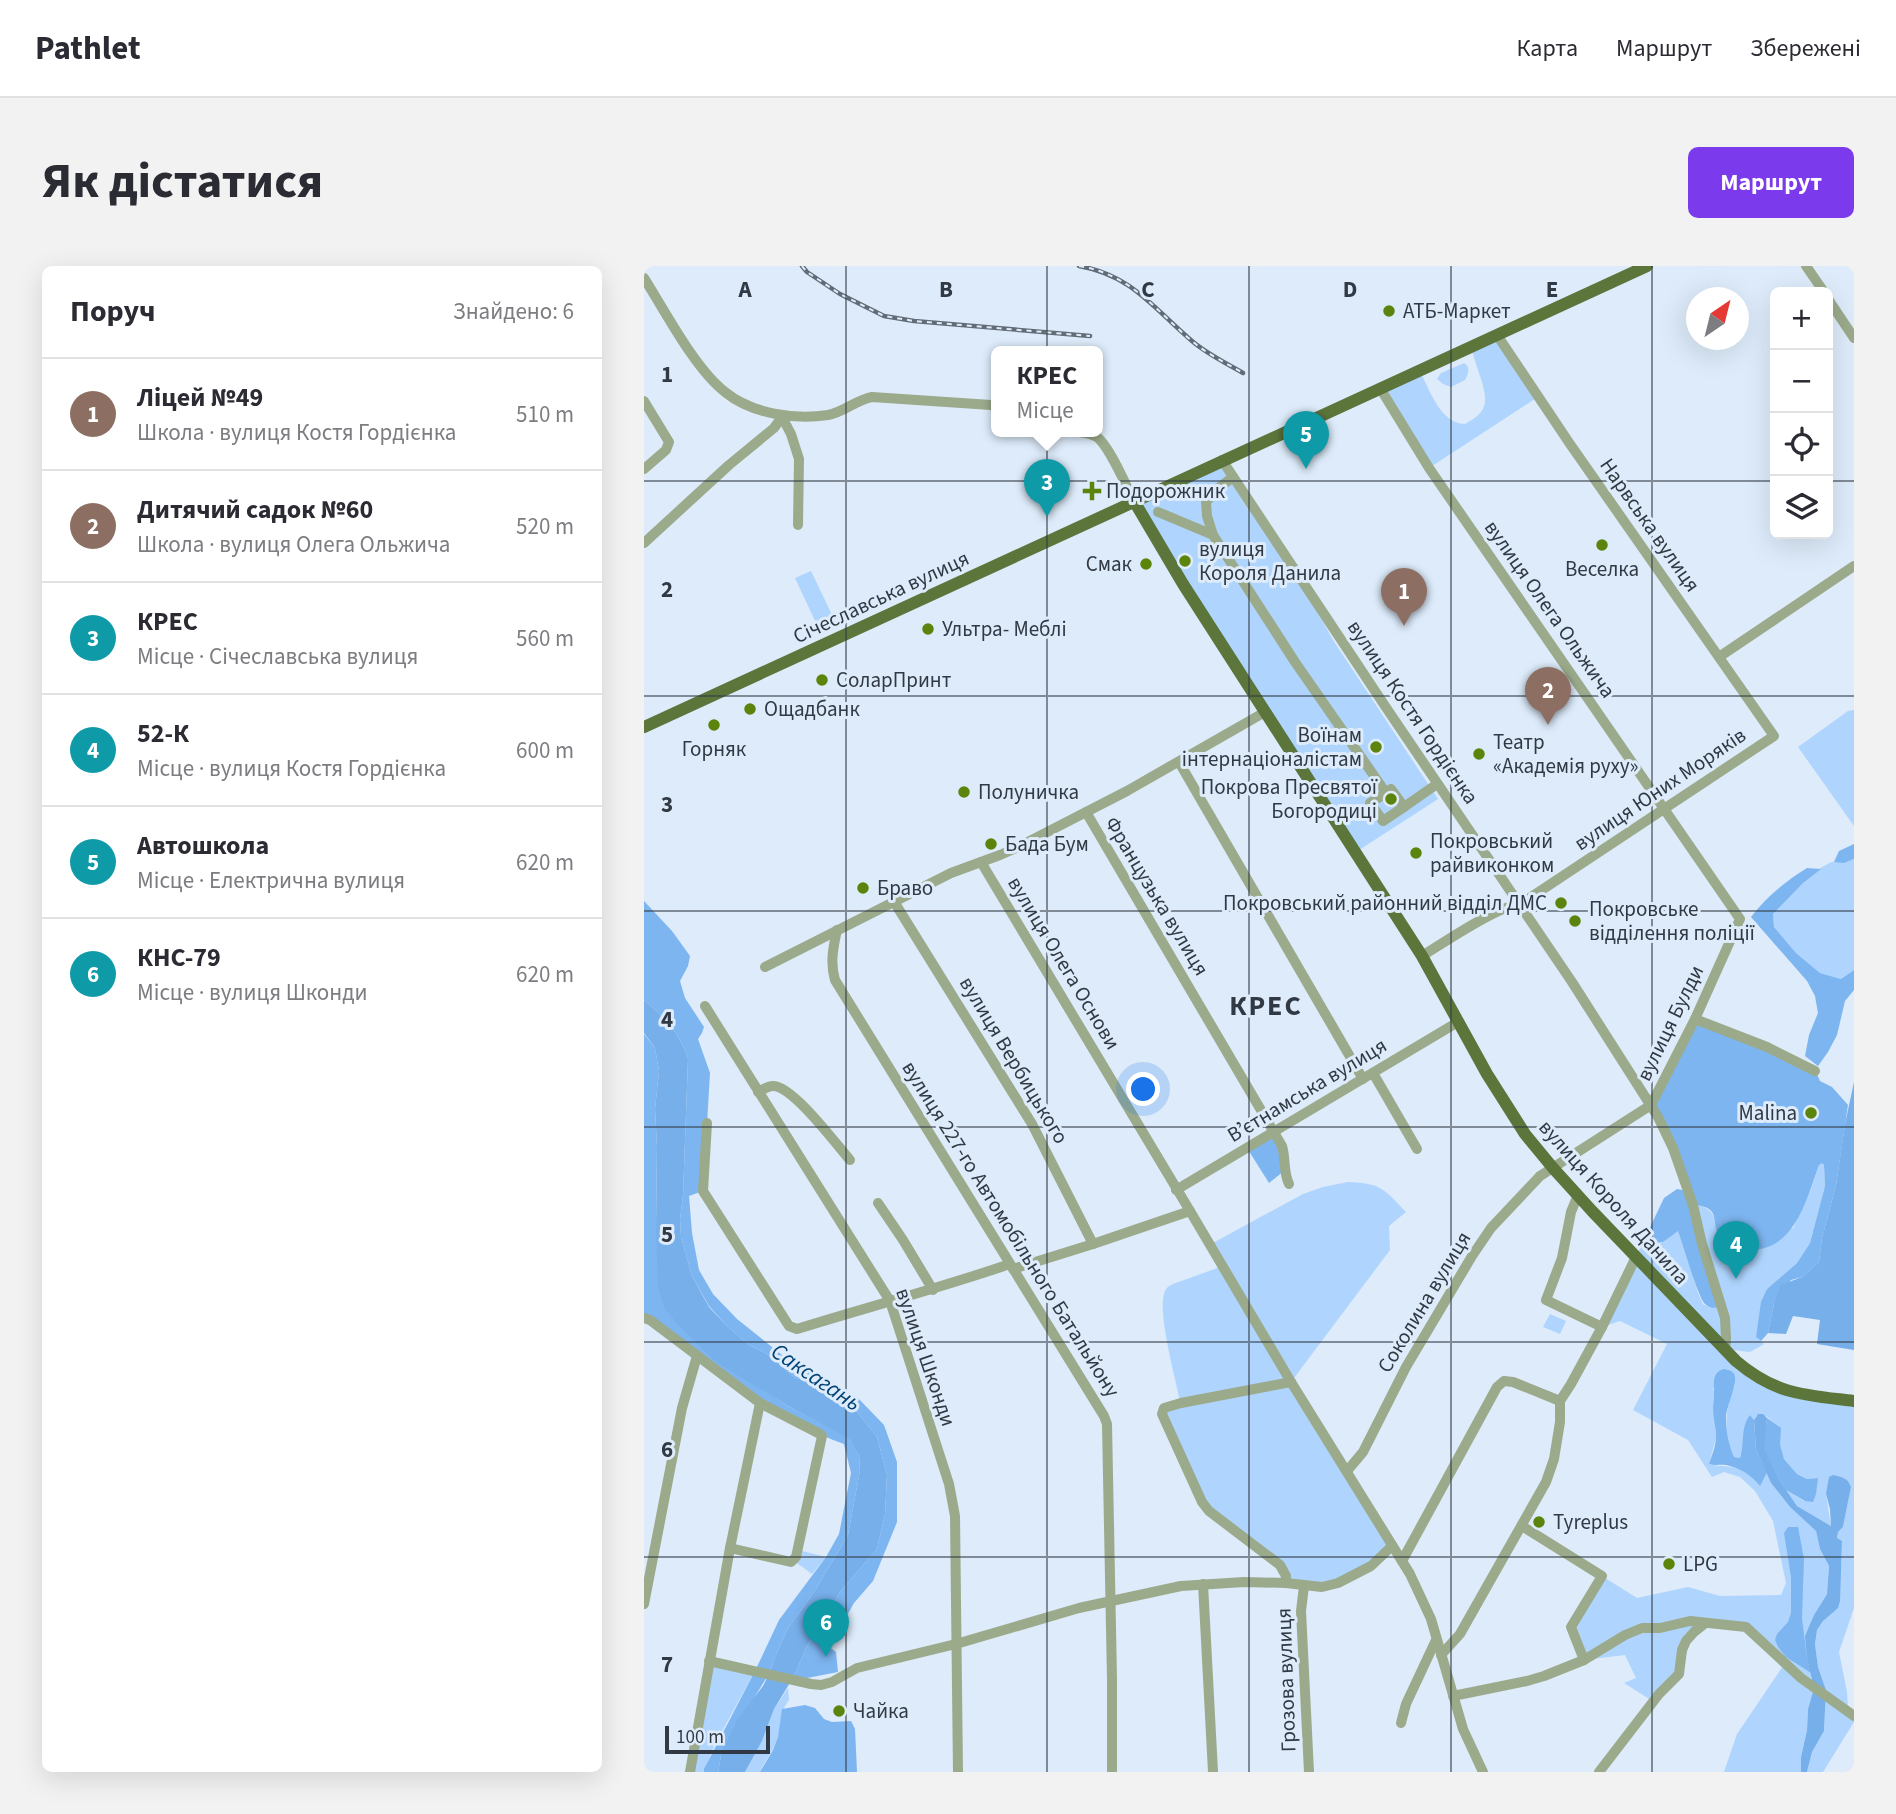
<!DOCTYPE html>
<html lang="uk">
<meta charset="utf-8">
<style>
body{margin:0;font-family:"Source Sans 3",sans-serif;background:#f2f2f3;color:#2b2b33}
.controls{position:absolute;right:21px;top:21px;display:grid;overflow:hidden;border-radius:10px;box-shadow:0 7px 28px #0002}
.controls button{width:63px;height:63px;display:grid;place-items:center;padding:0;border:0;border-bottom:2px solid #e1e1e2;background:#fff;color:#2b2b33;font:35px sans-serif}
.compass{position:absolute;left:1042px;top:21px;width:63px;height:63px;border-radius:50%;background:#fff;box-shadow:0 7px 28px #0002;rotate:35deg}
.scale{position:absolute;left:21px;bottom:18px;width:105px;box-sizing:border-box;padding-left:7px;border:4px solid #313a44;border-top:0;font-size:19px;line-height:24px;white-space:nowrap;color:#313a44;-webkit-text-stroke:5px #ddebfa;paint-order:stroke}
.you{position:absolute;left:500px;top:824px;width:24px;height:24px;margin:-18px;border:5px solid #fff;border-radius:50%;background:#1a73e8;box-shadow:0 0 0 10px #1a73e833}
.badge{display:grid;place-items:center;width:46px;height:46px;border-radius:50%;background:#7c3aed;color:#fff;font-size:23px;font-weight:700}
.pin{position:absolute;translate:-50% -58px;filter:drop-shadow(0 2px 4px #0008)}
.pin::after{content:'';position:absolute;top:37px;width:24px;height:21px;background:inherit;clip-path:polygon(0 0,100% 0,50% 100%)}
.popup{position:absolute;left:347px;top:80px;width:112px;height:91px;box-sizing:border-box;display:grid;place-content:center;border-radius:10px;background:#fff;filter:drop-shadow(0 2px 5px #0005);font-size:23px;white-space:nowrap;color:#7c7c81}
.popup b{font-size:26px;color:#2b2b33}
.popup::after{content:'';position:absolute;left:50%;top:100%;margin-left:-14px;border:14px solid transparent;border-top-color:#fff}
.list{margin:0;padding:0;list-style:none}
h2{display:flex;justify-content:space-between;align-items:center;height:91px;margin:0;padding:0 28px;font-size:30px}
h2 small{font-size:23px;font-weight:400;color:#7c7c81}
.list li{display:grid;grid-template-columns:46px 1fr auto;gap:21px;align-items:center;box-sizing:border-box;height:112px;padding:0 28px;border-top:2px solid #e1e1e2}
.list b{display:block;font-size:26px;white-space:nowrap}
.list p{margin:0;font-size:23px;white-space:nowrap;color:#7c7c81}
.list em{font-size:23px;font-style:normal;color:#7c7c81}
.icon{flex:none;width:38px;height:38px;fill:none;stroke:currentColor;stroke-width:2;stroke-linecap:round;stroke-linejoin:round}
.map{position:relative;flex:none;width:1210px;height:1506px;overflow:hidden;border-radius:10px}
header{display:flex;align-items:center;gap:42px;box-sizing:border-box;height:98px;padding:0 35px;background:#fff;border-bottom:2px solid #e1e1e2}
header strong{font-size:33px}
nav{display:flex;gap:38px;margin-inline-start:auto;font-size:24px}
.intro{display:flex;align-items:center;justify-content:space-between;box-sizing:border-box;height:168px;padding:0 42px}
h1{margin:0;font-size:49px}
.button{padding:18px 32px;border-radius:10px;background:#7c3aed;color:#fff;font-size:24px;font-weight:700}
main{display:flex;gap:42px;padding:0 42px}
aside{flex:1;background:#fff;border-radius:10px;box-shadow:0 7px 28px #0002}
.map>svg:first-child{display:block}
.green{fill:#afd5fe}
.forest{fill:#7db5f0}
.water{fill:#77afea}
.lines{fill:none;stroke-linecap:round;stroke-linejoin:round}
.minor{stroke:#9baa8b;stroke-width:10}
.major{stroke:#5c753b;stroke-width:12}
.rail-casing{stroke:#626c77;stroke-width:4.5}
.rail{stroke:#ddebfa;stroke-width:2;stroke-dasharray:5;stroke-linecap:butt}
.grid{fill:none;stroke:#313a44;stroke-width:2;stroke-opacity:0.55}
.poi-dot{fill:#5b840c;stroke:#ddebfa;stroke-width:2.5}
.labels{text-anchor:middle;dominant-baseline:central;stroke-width:6;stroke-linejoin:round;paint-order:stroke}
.poi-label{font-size:21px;fill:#313a44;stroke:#ddebfa;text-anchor:start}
.street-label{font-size:21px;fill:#313a44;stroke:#ddebfa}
.water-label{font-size:23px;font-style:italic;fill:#014377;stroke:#ddebfa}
.district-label{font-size:28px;font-weight:bold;letter-spacing:2px;fill:#313a44;stroke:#ddebfa}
.grid-label{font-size:23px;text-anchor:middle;font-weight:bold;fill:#313a44;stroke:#ddebfa;stroke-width:6;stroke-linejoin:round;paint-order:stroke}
</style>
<header>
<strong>Pathlet</strong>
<nav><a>Карта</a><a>Маршрут</a><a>Збережені</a></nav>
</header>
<div class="intro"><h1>Як дістатися</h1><a class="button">Маршрут</a></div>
<main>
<aside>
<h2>Поруч<small>Знайдено: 6</small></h2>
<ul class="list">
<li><span class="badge" style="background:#8d6e63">1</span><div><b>Ліцей №49</b><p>Школа · вулиця Костя Гордієнка</p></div><em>510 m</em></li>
<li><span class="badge" style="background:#8d6e63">2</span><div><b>Дитячий садок №60</b><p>Школа · вулиця Олега Ольжича</p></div><em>520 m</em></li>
<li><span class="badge" style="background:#0f9aa8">3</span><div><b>КРЕС</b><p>Місце · Січеславська вулиця</p></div><em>560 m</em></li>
<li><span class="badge" style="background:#0f9aa8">4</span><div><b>52-К</b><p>Місце · вулиця Костя Гордієнка</p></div><em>600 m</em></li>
<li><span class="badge" style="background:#0f9aa8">5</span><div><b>Автошкола</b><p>Місце · Електрична вулиця</p></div><em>620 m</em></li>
<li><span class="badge" style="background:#0f9aa8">6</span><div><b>КНС-79</b><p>Місце · вулиця Шконди</p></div><em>620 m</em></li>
</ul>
</aside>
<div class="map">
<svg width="1210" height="1506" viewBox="0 0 1210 1506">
<rect width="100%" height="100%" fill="#ddebfa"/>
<g class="green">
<path d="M853,69L894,131L785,202L736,122L775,104C786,123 795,157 821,158C844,146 844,136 837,113C833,102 830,91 827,81Z"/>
<path d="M820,97C827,101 824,108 821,114L807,121L799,118L793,113L797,107Z"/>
<polygon points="578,194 651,305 689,374 794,533 712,586 490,235"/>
<polygon points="167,305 190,353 174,361 151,312"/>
<polygon points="1210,444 1210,560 1154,481 1204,445"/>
<path d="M1210,593V704L1197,713L1176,707L1152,687L1130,661L1129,648C1142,634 1170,602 1188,596C1196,594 1200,598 1210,593Z"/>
<path d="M1178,896L1180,899L1181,920L1166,977L1153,997L1123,1023L1112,1071L1120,1078L1106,1086L1082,1083L1119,1115L1210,1135V1342L1195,1386L1203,1426L1204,1443L1210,1448V1456L1179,1506H1163L1168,1486L1180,1465L1182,1424L1174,1401L1171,1378L1173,1364L1179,1355L1197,1304L1198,1276L1193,1273L1194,1266L1199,1261L1207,1221L1205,1216L1182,1228L1187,1260L1153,1240L1142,1224L1160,1235L1174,1212L1163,1213L1153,1208L1140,1193L1136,1178V1162L1122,1150H1112L1110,1154L1106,1149L1096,1192L1090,1191C1080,1170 1080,1141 1091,1119L1069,1122L1071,1130L1069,1142L1071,1150L1072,1172L1065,1198C1075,1201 1087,1199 1099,1204C1107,1208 1110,1212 1119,1215L1123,1207L1127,1217L1146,1241L1172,1265L1176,1283L1185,1300L1183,1328L1170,1349L1163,1393L1170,1422L1164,1443L1163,1464L1157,1491V1506H1080L1093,1468L1141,1397L1106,1363L1060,1358L1050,1366L1037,1402L1010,1436L980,1417L992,1412L981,1389L940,1394L927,1361L958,1310L993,1332L1044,1321L1076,1330L1137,1329L1142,1317L1129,1255L1111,1225L1096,1211L1080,1206L1068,1211L1044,1174L989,1144L1023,1078L976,1055L958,1061L999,976H1019L1034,964L1041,982L1054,1027L1059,1038L1067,1042L1049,939C1072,940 1071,955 1076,973L1149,962L1167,923L1175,899Z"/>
<path d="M704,916C737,917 740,923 762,946L745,960L746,984L647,1116L748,1280L735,1293L694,1317H642V1310L565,1245L520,1142L536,1136C532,1114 512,1043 521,1025C523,1021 525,1020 529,1018L579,1000L567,978L659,928L679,921Z"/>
<polygon points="906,1048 922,1055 916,1068 899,1061"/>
<polygon points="154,1284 182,1291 168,1308 150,1295"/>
<polygon points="65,1395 111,1405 70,1480 60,1506 46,1506"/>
<path d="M144,1422L145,1434C135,1447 138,1457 134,1471C130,1484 121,1494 116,1506H101L118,1475L130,1443Z"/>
</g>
<g class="forest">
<polygon points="1210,578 1210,593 1200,597 1190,596 1195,585"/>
<path d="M1163,602L1177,603L1159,617L1129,648L1130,661L1152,687L1176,707L1197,713L1210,704V724L1201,735L1193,769L1184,786L1174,800L1161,790L1165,769L1174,747L1171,730L1163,715L1107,651C1122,631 1142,615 1163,602Z"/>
<path d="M0,635L28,665L46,690L44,700L36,715L41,732L60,761L58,767L54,773L66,807L59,925L45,930L48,967L55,1004L69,1028L93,1053L143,1093L169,1104L213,1131L240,1159L253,1196V1256L229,1315L210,1337L185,1381L192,1386L194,1406L163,1412L150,1410L163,1380L196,1326L233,1283L241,1248L243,1209L233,1171L213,1146L192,1127L172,1115L151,1112L123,1088L105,1079L83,1060L65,1040L48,1010L37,971L36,953L39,929L44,793C36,767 21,752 0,734Z"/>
<path d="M1051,753L1172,806L1176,815L1188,821L1204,839L1192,919L1178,972L1175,996L1158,1011L1147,1014L1130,1038L1124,1067L1117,1075L1112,1071L1117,1036L1123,1023L1153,997L1166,977L1181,920L1180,899L1178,897L1175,899C1162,935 1149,990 1100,983C1092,982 1081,981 1076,973C1066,957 1079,941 1050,939L1077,1041C1071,1042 1066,1043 1061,1038C1054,1032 1039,978 1034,965L1019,976H999L1020,932L1033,923L1044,925L1007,839Z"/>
<path d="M0,768L11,782L15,805L11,843L13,880L12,960L111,1119L144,1140L208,1174L215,1190L216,1204L204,1269L170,1326L144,1362L131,1391L126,1406L78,1484L74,1506H60V1503L111,1405L135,1354L182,1291L195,1268L207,1207L200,1178C125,1151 63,1098 0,1052Z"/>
<polygon points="630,866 640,905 625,917 603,882"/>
<path d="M1080,1103C1084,1104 1088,1104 1090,1108C1095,1116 1082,1140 1082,1152C1082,1165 1085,1180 1090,1191L1096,1192C1101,1177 1096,1162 1106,1149L1110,1154L1112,1183L1123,1207L1116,1220C1106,1208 1098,1203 1082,1199C1076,1198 1072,1200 1065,1198C1068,1189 1072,1180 1072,1170C1072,1161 1069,1152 1069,1142C1069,1141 1070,1133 1070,1131C1071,1119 1066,1107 1080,1103Z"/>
<polygon points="1123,1152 1137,1162 1136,1178 1140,1193 1153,1208 1163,1213 1174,1212 1172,1228 1169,1236 1161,1235 1142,1224 1136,1215 1119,1183"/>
<polygon points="1144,1261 1154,1261 1160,1293 1158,1352 1163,1393 1167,1407 1142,1391 1134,1381 1131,1374 1133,1368 1144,1356 1147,1347 1147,1311 1140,1267"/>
<polygon points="161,1439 171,1442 180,1453 188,1456 207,1455 211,1463 213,1506 116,1506 129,1484 134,1471 138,1443"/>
</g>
<g class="water">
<path d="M0,734C21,752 36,767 44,793L39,929L36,953L37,971L48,1010L65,1041L83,1060L105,1079L123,1088L151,1112L172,1115L192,1127L213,1146L233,1171L243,1209L241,1248L233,1283L196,1326L163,1380L150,1410L130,1443L118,1475L101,1506H74L78,1484L95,1451L119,1420L126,1406L131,1391L144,1362L170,1326L204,1269L216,1204L215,1190L207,1174L144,1140L72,1096L36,1061L21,1043L14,1021L12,960L13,880L11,843L15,805L11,782L0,767Z"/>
<polygon points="1210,816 1210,1084 1173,1078 1176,1054 1149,1050 1142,1068 1124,1067 1130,1038 1137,1019 1158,1011 1175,996 1178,972 1192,919 1201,858"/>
<path d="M1114,1148H1119L1123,1152L1120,1183L1136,1215L1153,1240L1187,1260L1186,1243L1182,1228L1185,1211L1189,1209C1198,1211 1204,1212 1207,1221L1199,1261L1194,1266L1193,1272L1198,1275L1196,1335L1194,1342L1179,1355L1173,1364L1171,1378L1174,1401L1182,1424L1180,1465L1168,1486L1163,1506H1157V1491L1163,1464L1164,1443L1170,1422L1163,1393L1161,1370L1170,1349L1183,1328L1185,1300L1176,1283L1172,1265L1146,1241L1127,1217L1112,1183L1110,1154Z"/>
</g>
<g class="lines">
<g class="minor">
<polyline points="1162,0 1180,26"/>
<path d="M0,12C21,45 51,103 81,126C108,148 151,154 184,149C200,146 212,134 228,131L347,139L352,141"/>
<polyline points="1184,33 1210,72"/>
<polyline points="0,135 25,176 22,184 0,203"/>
<polyline points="138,151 147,168 155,193 154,259"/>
<path d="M425,165C435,166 445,166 453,171C466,181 482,220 490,235"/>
<polyline points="578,194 741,440 928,716 1014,851 1029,882 1049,939 1058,978 1081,1052 1082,1073 1081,1083"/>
<polyline points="514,246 569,269 651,396 742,527 747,523 760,541 793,518"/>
<polyline points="569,269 563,250 562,236 572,224 589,211"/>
<polyline points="0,277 85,199 130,162 138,151"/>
<polyline points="1075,391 1210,300"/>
<polyline points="535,496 719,813"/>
<polyline points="742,527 726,537 739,555 760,541"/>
<path d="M442,546L638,880C642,893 639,906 645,918"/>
<polyline points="337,596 546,945 449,978 369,1003"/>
<polyline points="249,634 388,858 449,978"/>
<path d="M193,664C189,682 186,697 191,714L460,1150L463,1158L468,1413V1506"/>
<path d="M778,690C796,679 858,637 875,639L1130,470L926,178L853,69"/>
<polyline points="121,701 307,607 356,589 372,582 483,525 621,446"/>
<polyline points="61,740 246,1035 305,1218 311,1250 314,1506"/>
<polyline points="1051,753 1123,781 1171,805"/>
<polyline points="729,807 773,883"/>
<path d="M114,826C118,824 124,820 129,820C149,820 192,878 206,894"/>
<path d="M63,857L59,925L145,1060L153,1063C224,1041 296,1022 366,998"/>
<polyline points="532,924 814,756"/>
<polyline points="934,929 927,946 918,992 902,1034 958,1061"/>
<polyline points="234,937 259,974 289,1024"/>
<polyline points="546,945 647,1116 766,1308 787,1353 819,1463 839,1506"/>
<polyline points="0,1052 6,1054 116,1137 176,1168 178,1170 152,1291 147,1296 86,1282"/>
<polyline points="703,1205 719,1186 762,1101 828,990 847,962 896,910 1007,839 1051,753 1096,653 785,202 736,122"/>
<polyline points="878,1260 958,1310 927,1361 940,1394"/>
<polyline points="758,1295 853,1121 860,1115 869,1116 916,1135"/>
<polyline points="642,1317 642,1310 636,1299 565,1245 558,1236 518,1148 520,1142 537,1137 647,1116"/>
<polyline points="559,1318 569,1506"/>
<polyline points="660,1320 657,1345 665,1506"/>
<polyline points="0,1338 38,1142 53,1090"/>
<polyline points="797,1389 816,1368 902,1216 910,1193 916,1156 916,1135 927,1118 958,1061 992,991"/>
<polyline points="65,1395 167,1418 177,1419 188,1416 213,1402 312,1378 435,1342 537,1320 600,1316 642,1317 678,1321 694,1317 727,1300 748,1280"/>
<polyline points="809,1430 883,1415 900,1410 940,1394 981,1369 998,1362 1016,1362 1046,1355 1102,1361 1157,1412 1210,1450"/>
<polyline points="757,1457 762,1438 792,1374"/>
<polyline points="46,1506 86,1282 116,1137"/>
<polyline points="955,1506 1015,1428 1035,1408 1038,1384 1042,1375 1050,1366 1060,1358"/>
</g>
<g class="major">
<path d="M490,235L539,318L778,690L843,808L881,868L909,902L948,945L1092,1095C1132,1129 1161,1129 1210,1135"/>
<polyline points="0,461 1003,0"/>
</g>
<g class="rail-casing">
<g id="rail">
<polyline points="158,0 163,6 196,28 240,50 270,55 446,70"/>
<path d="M435,0C488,9 510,43 548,75C563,88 582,97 599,107"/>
</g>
</g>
<use href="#rail" class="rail"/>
</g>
<path class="grid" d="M202,0V1506M403,0V1506M605,0V1506M807,0V1506M1008,0V1506M0,215H1131M1184,215H1210M0,430H1210M0,645H1210M0,861H1210M0,1076H1210M0,1291H1210"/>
<g class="poi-dot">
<circle cx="745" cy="45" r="7"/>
<path d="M444.5 214.5h7v7h7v7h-7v7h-7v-7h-7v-7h7z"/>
<circle cx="958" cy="279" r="7"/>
<circle cx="541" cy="295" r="7"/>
<circle cx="502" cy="298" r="7"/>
<circle cx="284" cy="363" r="7"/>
<circle cx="178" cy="414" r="7"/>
<circle cx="106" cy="443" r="7"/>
<circle cx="70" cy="459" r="7"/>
<circle cx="732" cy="481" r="7"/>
<circle cx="835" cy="488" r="7"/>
<circle cx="320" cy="526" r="7"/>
<circle cx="747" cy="533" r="7"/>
<circle cx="347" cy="578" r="7"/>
<circle cx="772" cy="587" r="7"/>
<circle cx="219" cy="622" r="7"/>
<circle cx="917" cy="637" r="7"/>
<circle cx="931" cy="655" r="7"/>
<circle cx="1167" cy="847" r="7"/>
<circle cx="895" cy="1256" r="7"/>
<circle cx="1025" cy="1298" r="7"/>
<circle cx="195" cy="1445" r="7"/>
</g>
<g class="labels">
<g class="poi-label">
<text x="759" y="45">АТБ-Маркет</text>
<text x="462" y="225">Подорожник</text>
<text x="555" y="283">вулиця<tspan x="555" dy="24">Короля Данила</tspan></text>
<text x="488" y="298" text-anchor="end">Смак</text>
<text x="958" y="303" text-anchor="middle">Веселка</text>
<text x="298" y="363">Ультра- Меблі</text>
<text x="192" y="414">СоларПринт</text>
<text x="120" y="443">Ощадбанк</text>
<text x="718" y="469" text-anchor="end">Воїнам<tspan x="718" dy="24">інтернаціоналістам</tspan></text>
<text x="849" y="476">Театр<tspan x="849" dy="24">«Академія руху»</tspan></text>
<text x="70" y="483" text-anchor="middle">Горняк</text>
<text x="733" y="521" text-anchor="end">Покрова Пресвятої<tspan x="733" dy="24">Богородиці</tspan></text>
<text x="334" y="526">Полуничка</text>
<text x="786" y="575">Покровський<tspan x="786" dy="24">райвиконком</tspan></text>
<text x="361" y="578">Бада Бум</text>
<text x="233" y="622">Браво</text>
<text x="903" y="637" text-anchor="end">Покровський районний відділ ДМС</text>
<text x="945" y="643">Покровське<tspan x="945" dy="24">відділення поліції</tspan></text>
<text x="1153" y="847" text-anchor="end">Malina</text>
<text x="909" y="1256">Tyreplus</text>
<text x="1039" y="1298">LPG</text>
<text x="209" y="1445">Чайка</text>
</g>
<g class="street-label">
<text transform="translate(1006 259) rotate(55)">Нарвська вулиця</text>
<text transform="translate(237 331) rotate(-25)">Січеславська вулиця</text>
<text transform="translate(906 343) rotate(55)">вулиця Олега Ольжича</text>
<text transform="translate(769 446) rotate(56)">вулиця Костя Гордієнка</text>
<text transform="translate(1016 523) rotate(-34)">вулиця Юних Моряків</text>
<text transform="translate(513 630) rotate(59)">Французька вулиця</text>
<text transform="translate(420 697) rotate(59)">вулиця Олега Основи</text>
<text transform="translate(1026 757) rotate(-64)">вулиця Булди</text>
<text transform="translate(370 794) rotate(59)">вулиця Вербицького</text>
<text transform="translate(663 824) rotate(-31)">Вʼєтнамська вулиця</text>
<text transform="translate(970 936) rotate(48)">вулиця Короля Данила</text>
<text transform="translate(367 963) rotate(58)">вулиця 227-го Автомобільного Батальйону</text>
<text transform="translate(780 1036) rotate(-59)">Соколина вулиця</text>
<text transform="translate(282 1091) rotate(71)">вулиця Шконди</text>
<text transform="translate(642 1414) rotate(-92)">Грозова вулиця</text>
</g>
<g class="water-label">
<text transform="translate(172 1111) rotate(34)">Саксагань</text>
</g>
<g class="district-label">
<text x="622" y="740">КРЕС</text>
</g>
</g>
<g class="grid-label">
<text x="101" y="31">A</text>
<text x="302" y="31">B</text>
<text x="504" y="31">C</text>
<text x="706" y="31">D</text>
<text x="908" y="31">E</text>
<text x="23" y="116">1</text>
<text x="23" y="331">2</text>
<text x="23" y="546">3</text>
<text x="23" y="761">4</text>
<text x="23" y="976">5</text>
<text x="23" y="1191">6</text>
<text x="23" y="1406">7</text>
</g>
</svg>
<div class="controls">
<button>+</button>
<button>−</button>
<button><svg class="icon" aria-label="locate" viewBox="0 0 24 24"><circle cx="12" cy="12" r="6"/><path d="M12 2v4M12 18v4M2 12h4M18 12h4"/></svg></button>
<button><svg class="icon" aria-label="layers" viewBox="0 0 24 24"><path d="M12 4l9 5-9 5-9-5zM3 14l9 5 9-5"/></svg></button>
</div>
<svg class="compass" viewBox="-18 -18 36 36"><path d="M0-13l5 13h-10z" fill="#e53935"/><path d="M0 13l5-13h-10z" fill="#7c7c81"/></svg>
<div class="scale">100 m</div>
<div class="you"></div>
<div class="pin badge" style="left:760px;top:360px;background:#8d6e63">1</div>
<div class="pin badge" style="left:904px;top:459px;background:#8d6e63">2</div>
<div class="pin badge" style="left:403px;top:251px;background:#0f9aa8">3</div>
<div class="popup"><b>КРЕС</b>Місце</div>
<div class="pin badge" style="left:1092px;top:1013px;background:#0f9aa8">4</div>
<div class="pin badge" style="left:662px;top:203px;background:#0f9aa8">5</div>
<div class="pin badge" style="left:182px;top:1391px;background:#0f9aa8">6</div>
</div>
</main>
